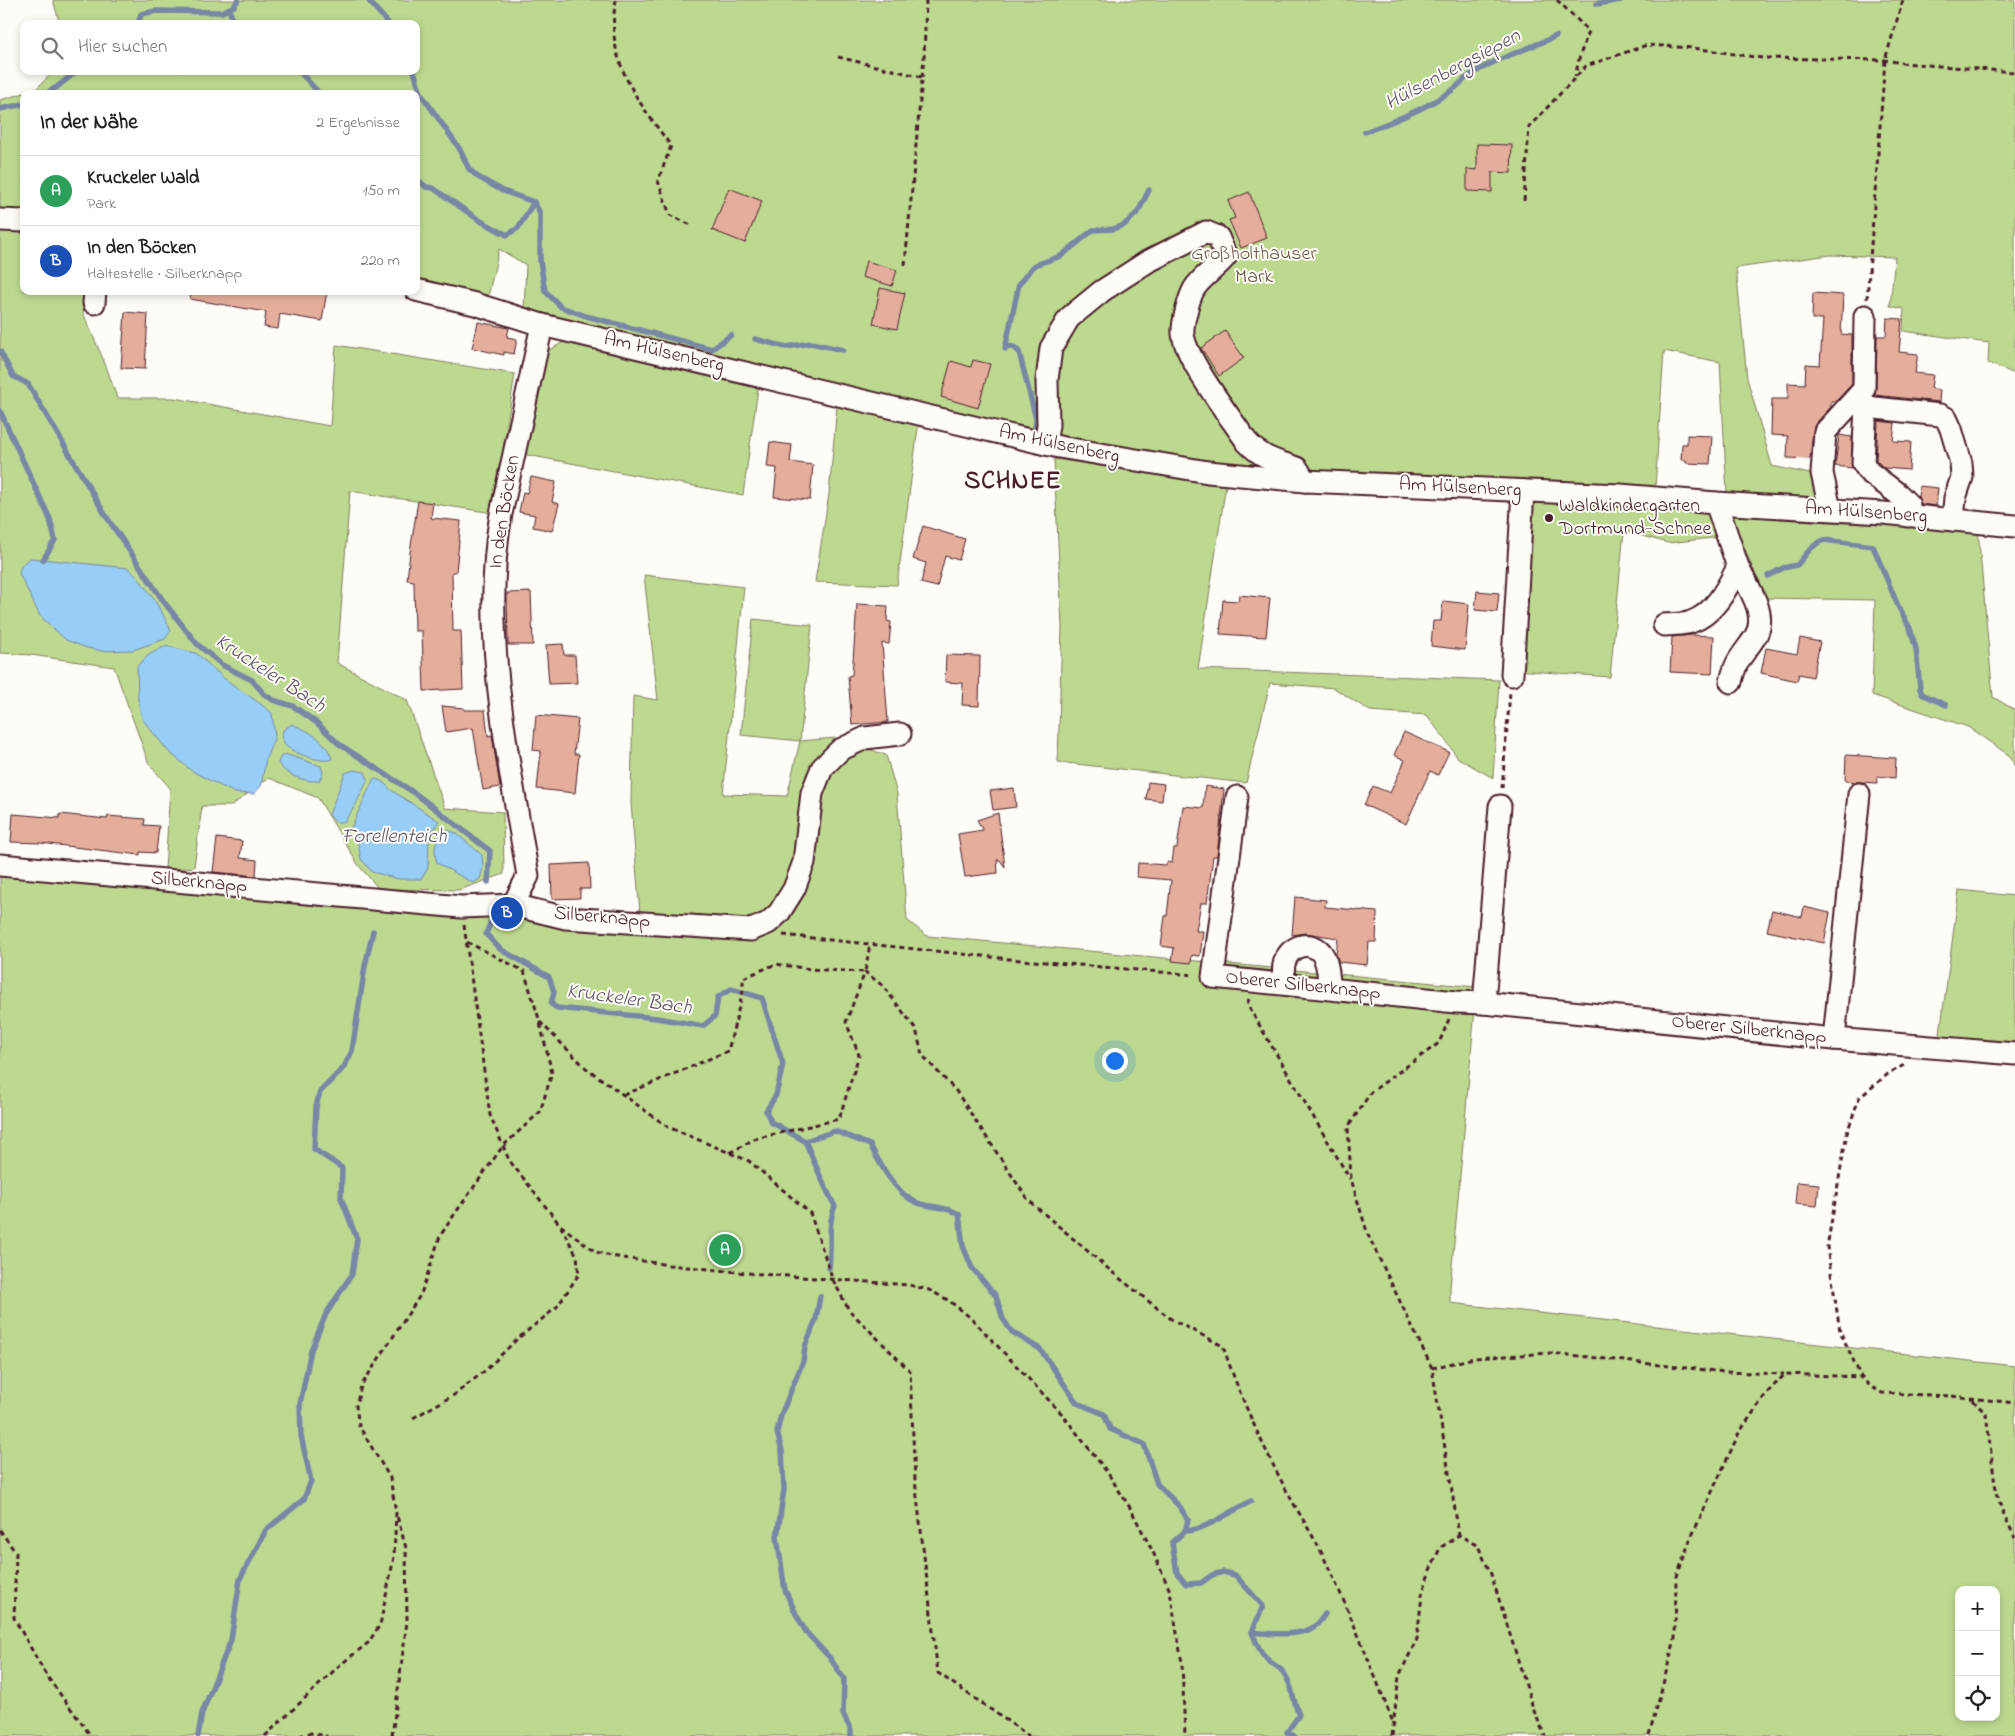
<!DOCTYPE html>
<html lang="de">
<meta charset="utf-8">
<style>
body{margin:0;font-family:"Indie Flower",sans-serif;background:#f6f6f6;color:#222}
.controls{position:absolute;right:15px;bottom:15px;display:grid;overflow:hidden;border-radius:10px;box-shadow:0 2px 8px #0003}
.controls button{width:45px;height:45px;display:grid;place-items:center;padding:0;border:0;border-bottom:1px solid #e0e0e0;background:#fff;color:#222;font:25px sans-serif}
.you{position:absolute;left:1114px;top:1060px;width:18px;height:18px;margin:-12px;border:4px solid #fff;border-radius:50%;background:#1a73e8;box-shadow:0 0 0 8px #1a73e833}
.badge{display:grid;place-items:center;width:32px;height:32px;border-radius:50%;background:#111827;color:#fff;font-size:16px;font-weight:700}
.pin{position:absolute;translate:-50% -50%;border:2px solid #fff;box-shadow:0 1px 5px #0006}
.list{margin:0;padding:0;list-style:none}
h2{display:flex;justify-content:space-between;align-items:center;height:65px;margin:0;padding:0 20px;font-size:21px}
h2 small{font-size:16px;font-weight:400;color:#767676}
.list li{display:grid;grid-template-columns:32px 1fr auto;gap:15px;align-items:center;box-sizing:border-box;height:70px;padding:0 20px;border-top:1px solid #e0e0e0}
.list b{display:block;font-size:19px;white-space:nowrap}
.list p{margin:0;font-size:16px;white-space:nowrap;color:#767676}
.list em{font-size:16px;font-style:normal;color:#767676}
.icon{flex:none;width:28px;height:28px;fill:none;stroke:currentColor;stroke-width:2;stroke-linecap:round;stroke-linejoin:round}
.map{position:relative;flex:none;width:2015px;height:1736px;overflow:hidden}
.search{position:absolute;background:#fff;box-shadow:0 2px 8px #0003;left:20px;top:20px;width:400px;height:55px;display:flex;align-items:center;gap:12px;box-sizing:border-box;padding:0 18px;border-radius:10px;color:#767676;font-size:19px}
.panel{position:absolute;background:#fff;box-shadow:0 2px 8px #0003;left:20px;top:90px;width:400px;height:205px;border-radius:10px}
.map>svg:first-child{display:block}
.green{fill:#bdd990;stroke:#847c5e;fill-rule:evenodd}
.water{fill:#97cdf6;stroke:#7887a5}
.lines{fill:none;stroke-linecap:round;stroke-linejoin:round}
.stream{stroke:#7887a5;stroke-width:5.5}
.building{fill:#e5ae9c;stroke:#4a1f2b}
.minor-casing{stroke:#4a1f2b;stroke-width:25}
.path{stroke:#4a1f2b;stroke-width:3;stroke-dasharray:5 4;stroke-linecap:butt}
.minor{stroke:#fdfcf7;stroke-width:21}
.poi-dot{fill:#4a1f2b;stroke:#fdfcf7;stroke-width:2}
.labels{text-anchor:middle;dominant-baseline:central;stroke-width:4;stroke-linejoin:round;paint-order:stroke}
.park-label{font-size:20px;fill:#6c5749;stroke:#fdfcf7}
.street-label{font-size:20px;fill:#4a1f2b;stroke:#fdfcf7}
.poi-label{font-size:20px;fill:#4a1f2b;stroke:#fdfcf7;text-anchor:start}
.water-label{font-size:21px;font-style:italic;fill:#615368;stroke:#fdfcf7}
.district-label{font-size:25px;font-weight:bold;letter-spacing:1px;fill:#4a1f2b;stroke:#fdfcf7}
</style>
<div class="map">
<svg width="2015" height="1736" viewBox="0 0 2015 1736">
<rect width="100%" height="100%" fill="#fdfcf7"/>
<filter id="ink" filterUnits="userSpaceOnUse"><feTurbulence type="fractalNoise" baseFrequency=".02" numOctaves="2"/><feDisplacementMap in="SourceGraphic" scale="10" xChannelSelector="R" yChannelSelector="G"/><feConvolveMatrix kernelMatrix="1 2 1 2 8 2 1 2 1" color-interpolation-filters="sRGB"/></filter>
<g filter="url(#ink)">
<g class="green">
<polygon points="53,0 2015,0 2015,374 1988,363 1989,343 1903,331 1904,309 1890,306 1895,257 1830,255 1736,268 1747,378 1772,466 1815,475 1826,516 1978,530 1993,697 2015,710 2015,767 2010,756 1968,727 1872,695 1875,600 1765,598 1739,535 1668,543 1624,531 1610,677 1517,670 1526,499 1727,494 1720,362 1664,351 1655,488 1192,467 982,422 899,398 729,357 663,344 524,309 526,265 499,249 488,297 416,279 416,94 24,94 24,291 86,291 83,313 106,366 117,398 174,398 330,426 336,345 515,374 493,513 350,491 337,663 407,700 445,808 503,812 504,874 459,890 379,889 359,866 318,798 269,778 231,806 202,806 194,867 165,870 170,788 149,764 114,667 31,655 0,653 0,100 35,90 54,71 416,71 416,24 60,24"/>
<polygon points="567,340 759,381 743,495 522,454 546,352"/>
<polygon points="838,394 920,413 897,585 815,582 829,494"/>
<polygon points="1054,459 1226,484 1198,669 1499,680 1493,778 1458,758 1427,715 1370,711 1334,688 1270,683 1246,783 1058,762 1062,627"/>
<path d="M644,575L744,587L723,794L787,796L800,741L741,735L753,619L812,625L800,741L836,738L886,755L897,794L907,920L927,936L1477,987L1450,1288V1303L2015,1366V1736H0V871L641,926L631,803L633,696L658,700ZM1959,1590H1996V1717H1959Z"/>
<polygon points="1959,890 2015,896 2015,1047 1939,1041"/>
</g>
<g class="water">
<path d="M31,558L128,568C144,581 163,612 171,631L165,639L133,650L102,651L87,648L66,640L40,616L19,573C20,565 24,562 31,558Z"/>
<polygon points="166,646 196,653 225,679 258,702 272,713 275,736 266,759 261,786 254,794 235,793 209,780 192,771 169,752 142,719 138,700 137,666 150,654"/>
<path d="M292,724C310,732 326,739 332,759C323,764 293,753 286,746C282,741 282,736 283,730Z"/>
<path d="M285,754L321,766L323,773L319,781C305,782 286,776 278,763L281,756Z"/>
<polygon points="354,770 365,772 368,779 355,806 344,822 336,822 329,815 345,773"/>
<polygon points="374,778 383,782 391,790 439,821 429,837 428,868 421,879 398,879 372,872 361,859 358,843 351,828"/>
<path d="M443,828L456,833L482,855L483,868L480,879L473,883L437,863C433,849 435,840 443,828Z"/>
</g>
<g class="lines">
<g class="stream">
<polyline points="368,0 389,24"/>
<polyline points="1597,4 1621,0"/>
<polyline points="229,9 234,24"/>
<polyline points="138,24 141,14 156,11 222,12 234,6 238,0"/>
<polyline points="299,71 320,94"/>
<polyline points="414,71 421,94 459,148 469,169 478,177 503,191 534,202 540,213 540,261 545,291 561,307 586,316 712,349 731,335"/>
<polyline points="45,94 57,87 77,71"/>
<polyline points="0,109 24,104"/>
<path d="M1365,132C1394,121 1422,110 1448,93C1456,89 1461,81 1469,76C1495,58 1527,50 1556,36"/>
<polyline points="416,178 426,187 433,188 479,220 507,235 518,228 534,202"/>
<polyline points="755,339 786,347 811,343 843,350"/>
<polyline points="1006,346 1014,347 1019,352 1036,419 1035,428"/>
<polyline points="1005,349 1019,284 1030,270 1035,265 1061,256 1093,230 1113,229 1124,225 1138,212 1149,190"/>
<polyline points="0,351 13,376 28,384 106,516 164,602 197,644 222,665 252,680 264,694 273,700 293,706 317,723 339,744 416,794 490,851 488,882"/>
<polyline points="0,411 50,519 55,540 43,560"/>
<path d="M1768,576L1783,568L1797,565C1805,556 1812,544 1824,540L1873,546L1898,606L1910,628L1916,649L1920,689L1922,694L1946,705"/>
<path d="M491,921L486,934L500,949L549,977L554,992L551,1004L557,1008L657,1018L703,1026L715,1016L718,997L731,989L762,998L783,1064L776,1095L766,1111L771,1122L805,1141L835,1131L870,1145C880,1164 897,1196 918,1203C932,1208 946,1206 959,1214L963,1246L972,1268L996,1296L1003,1319L1012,1332L1040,1349L1077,1403L1104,1414L1110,1429L1144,1444L1157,1484L1180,1507L1188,1520L1185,1531L1172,1543L1177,1573L1186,1584L1201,1583L1212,1575L1223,1572L1235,1575L1263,1606L1252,1632C1256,1643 1261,1655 1270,1662C1274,1665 1279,1667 1282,1671C1292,1682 1293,1701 1299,1715L1287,1732L1294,1736"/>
<path d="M805,1141C815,1163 823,1185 835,1206C827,1224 832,1247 829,1268"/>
<polyline points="820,1296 816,1319 805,1347 803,1361 781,1415 777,1432 782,1451 784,1489 777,1537 785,1590 796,1614 806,1632 830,1658 844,1679 843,1714 851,1730 851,1736"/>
<path d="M1185,1531C1204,1531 1234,1510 1251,1501"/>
<path d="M1252,1632C1269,1634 1301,1637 1315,1626C1319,1623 1322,1618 1325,1614"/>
<polyline points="198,1736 202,1713 231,1640 240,1579 266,1530 304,1499 311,1481 301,1436 300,1404 311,1350 326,1314 352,1274 357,1239 341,1198 342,1168 314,1149 316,1106 320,1092 344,1067 352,1051 365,966 373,931"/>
</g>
</g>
<g class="building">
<polygon points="1477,144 1512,145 1511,173 1492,172 1492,192 1467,191 1467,169 1477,170"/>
<polygon points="729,188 762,201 745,243 712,230"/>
<polygon points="1249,192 1267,238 1241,248 1229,220 1235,218 1228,201"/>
<polygon points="866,261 897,270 892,286 862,277"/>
<polygon points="880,288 905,293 897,329 873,324"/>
<polygon points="191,291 327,291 322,321 280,314 278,329 264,327 266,312 190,299"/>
<polygon points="1813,293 1843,295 1841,334 1852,335 1852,384 1836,401 1831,401 1831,407 1815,424 1813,431 1810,459 1787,458 1788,436 1771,435 1772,399 1788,399 1788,383 1805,384 1806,364 1820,365 1823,319 1812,319"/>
<polygon points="125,312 148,314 145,369 121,368"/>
<polygon points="1887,318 1902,319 1899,352 1918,354 1915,373 1933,375 1931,388 1940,390 1939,402 1875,395 1876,389 1877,336 1886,336"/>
<polygon points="478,322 509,328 507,337 517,339 514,354 504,352 504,355 472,348"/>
<polygon points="1225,331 1244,358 1219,376 1201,348"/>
<polygon points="973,360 990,364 978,408 941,397 951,361 971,367"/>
<polygon points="1878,421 1895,423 1893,441 1911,442 1909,470 1884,468 1876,460"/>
<polygon points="1687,435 1712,436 1710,464 1686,463 1686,460 1681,460 1682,444 1687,444"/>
<polygon points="1839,435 1852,437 1852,468 1835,466"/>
<polygon points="770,442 792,445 790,462 813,465 810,500 774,497 777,468 767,467"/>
<polygon points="531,477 556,482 552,502 559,504 552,531 533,527 535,515 519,512 523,492 527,493"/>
<polygon points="1919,486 1938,488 1936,506 1921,504 1918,497"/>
<polygon points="418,501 433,503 431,518 461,521 456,572 452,572 453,631 461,631 463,689 424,691 422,631 415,631 414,581 407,580 410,552"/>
<polygon points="923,526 965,539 959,560 945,556 937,587 921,583 926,563 913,559"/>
<polygon points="1477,591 1499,593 1497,612 1475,610"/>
<polygon points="531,592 533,645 508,645 507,593"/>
<polygon points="1239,595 1270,598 1266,637 1220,634 1223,600 1238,601"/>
<polygon points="1443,601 1469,604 1465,650 1431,646 1433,621 1441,621"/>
<polygon points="857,604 888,606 887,621 891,622 889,644 882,643 888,722 852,725 848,676 852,675"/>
<polygon points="1691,635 1714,636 1712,674 1670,672 1672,637"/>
<polygon points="1800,638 1820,642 1813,677 1799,674 1797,681 1761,673 1766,648 1797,654"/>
<polygon points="563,644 564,655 575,655 577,683 549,684 546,645"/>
<polygon points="946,655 980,656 979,706 962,705 963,683 945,682"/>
<polygon points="442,706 464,708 464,710 485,710 488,736 492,735 500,787 483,790 473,728 446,732"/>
<polygon points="536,715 578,719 574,754 579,754 575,793 537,789 541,751 533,750"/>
<polygon points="1404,732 1449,752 1438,775 1430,771 1406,824 1364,805 1373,786 1390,793 1405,760 1394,755"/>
<polygon points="1846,755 1896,758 1895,778 1877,776 1877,783 1845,781"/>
<polygon points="1148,782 1164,784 1162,801 1146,799"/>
<polygon points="1205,786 1224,789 1217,856 1213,856 1207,903 1201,903 1196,931 1203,931 1200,956 1192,955 1191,963 1172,961 1174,948 1161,946 1165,916 1167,916 1171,880 1137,877 1138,863 1166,865 1167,862 1172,863 1174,848 1177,848 1183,806 1203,808"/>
<polygon points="1014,788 1016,807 993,810 990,791"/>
<polygon points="998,813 1005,867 1000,860 997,860 998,873 965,877 958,834 983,830 977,820"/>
<polygon points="13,814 59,818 60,814 107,819 108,816 145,819 144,825 159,826 156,853 140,852 140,855 41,843 11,842"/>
<polygon points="217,838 242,841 240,858 257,860 256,876 213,872"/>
<polygon points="589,863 590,889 580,889 580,898 552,899 551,865"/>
<polygon points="1295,897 1326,900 1325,907 1377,912 1376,942 1369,942 1367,965 1339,962 1336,954 1338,938 1305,933 1292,935"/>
<polygon points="1804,907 1830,913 1824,943 1767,931 1772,910 1802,917"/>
<polygon points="1797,1182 1819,1184 1817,1206 1795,1204"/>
</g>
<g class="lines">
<g class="minor-casing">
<g id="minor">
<polyline points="0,220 24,221"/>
<polyline points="416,290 475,304 542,325 1059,447 1208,472 1305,481 1620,495 1716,503 1883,513 2015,526"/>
<polyline points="94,303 95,291"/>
<polyline points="1861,395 1866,407 1863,463 1869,472 1898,494 1909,505 1908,516"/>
<polyline points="1866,407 1940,415 1946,418 1951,429 1961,463 1962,477 1955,498 1953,520"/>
<path d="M1045,444L1048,425L1047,380L1051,348L1069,318L1102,291L1147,262L1206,232L1218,237L1226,256C1217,268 1202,276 1194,289C1189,298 1182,324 1183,334C1186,360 1231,418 1247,442C1263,459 1277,461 1297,468L1305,481"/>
<polyline points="1830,509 1822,473 1825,432 1864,389 1865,316"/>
<path d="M1664,625C1672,624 1683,625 1691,622C1715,614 1727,588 1738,567L1716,503"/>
<polyline points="1512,675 1523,491"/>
<path d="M1731,682C1736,658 1743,656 1755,637C1769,615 1748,587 1738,567"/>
<polyline points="1237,797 1213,977 1456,1002 1484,1003 1834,1039 2015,1054"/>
<polyline points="0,865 461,907 513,905 566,918 751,930 768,923 779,913 794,889 804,862 812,793 822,768 840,750 865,738 900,734"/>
<path d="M513,905L528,876C509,759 480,633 501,514L542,325"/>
<path d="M1286,984C1273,947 1313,934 1324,957C1328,966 1329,978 1329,988"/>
<polyline points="1484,1003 1500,806"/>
<polyline points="1834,1039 1859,794"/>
</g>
</g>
<g class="path">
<path d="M616,0C604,60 638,101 671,146L658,181L670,215L693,226"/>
<polyline points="1557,0 1589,31 1580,55 1575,77"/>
<polyline points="838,57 922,77"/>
<polyline points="1524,201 1529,127 1586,66 1647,45 1693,48 1762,58 1885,60 1902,63 2015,72"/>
<polyline points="905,265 924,57 926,0"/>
<polyline points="1867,299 1885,60 1903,0"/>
<polyline points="1502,788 1510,692"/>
<polyline points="464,925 490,1115 509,1160 560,1225 596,1252 611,1256 669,1265 747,1273 909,1285 929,1290 948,1300 971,1318 1062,1414 1107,1472 1129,1506 1153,1552 1170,1591 1182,1663 1185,1736"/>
<polyline points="783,935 1010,959 1195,975"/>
<polyline points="467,942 524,971 540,1022 586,1068 668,1127 749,1161 810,1213 833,1280 849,1310 910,1371 915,1480 938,1673 1029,1736"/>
<polyline points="1249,999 1247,1004 1350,1179"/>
<polyline points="1449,1019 1439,1043 1371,1092 1348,1127 1351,1179 1368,1235 1432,1368 1459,1535"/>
<polyline points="1904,1065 1888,1074 1859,1098 1847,1133 1827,1247 1840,1331 1861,1377 1870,1386 1882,1393 1951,1396 2015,1403"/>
<polyline points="624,1095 728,1051 743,991 743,978 776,964 810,969 865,972 870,944"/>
<path d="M730,1153L754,1139L839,1119L859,1055L846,1022L865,972L883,986L916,1029L922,1055L956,1091L1028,1200L1118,1277L1171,1319L1223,1346C1239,1395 1261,1442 1285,1488C1299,1514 1315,1538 1327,1564C1352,1617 1373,1671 1394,1725"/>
<polyline points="1432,1368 1474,1358 1551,1353 1724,1372 1784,1374"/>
<polyline points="1973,1400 1986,1414 1995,1484 2001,1508 2015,1538"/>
<polyline points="413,1418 454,1395 486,1370 516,1340 557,1307 579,1274 577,1256 561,1227"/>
<polyline points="0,1530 16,1553 14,1618 46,1675 91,1736"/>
<polyline points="265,1736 340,1665 368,1643 380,1625 394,1557 396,1512 390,1478 359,1426 356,1406 361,1386 421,1294 440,1236 454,1215 503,1146 540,1112 552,1073 540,1023"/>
<polyline points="299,1736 310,1733 327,1736"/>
<polyline points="392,1736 407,1621 406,1548 397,1516"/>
<polyline points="1392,1736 1399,1676 1417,1639 1422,1595 1430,1570 1440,1548 1459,1535 1478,1546 1491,1574 1534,1711 1545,1736"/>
<polyline points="1649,1736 1675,1639 1676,1579 1690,1540 1739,1433 1766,1394 1785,1374 1861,1377"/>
</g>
<use href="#minor" class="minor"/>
</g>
</g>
<circle class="poi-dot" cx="1549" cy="518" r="5"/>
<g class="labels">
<g class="park-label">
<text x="1254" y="254">Großholthauser<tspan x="1254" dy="23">Mark</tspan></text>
</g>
<g class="street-label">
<text transform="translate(664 353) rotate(13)">Am Hülsenberg</text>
<text transform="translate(1059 445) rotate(12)">Am Hülsenberg</text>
<text transform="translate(1460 488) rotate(3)">Am Hülsenberg</text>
<text transform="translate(505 512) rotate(-81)">In den Böcken</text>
<text transform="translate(1866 513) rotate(4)">Am Hülsenberg</text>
<text transform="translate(199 883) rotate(5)">Silberknapp</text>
<text transform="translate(602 918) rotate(5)">Silberknapp</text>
<text transform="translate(1303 986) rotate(6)">Oberer Silberknapp</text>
<text transform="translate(1749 1030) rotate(6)">Oberer Silberknapp</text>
</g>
<g class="poi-label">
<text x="1559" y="506">Waldkindergarten<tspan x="1559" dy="23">Dortmund-Schnee</tspan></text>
</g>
<g class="water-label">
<text transform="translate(1453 70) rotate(-28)">Hülsenbergsiepen</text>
<text transform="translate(270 674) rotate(33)">Kruckeler Bach</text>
<text x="394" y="837">Forellenteich</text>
<text transform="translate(629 1000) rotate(8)">Kruckeler Bach</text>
</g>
<g class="district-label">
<text x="1013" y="482">SCHNEE</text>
</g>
</g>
</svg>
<div class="controls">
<button>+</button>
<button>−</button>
<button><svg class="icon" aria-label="locate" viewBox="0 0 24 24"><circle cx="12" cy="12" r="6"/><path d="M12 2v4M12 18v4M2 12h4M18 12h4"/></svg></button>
</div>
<div class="you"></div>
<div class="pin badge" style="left:725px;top:1250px;background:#2e9e5b">A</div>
<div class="pin badge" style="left:507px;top:913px;background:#1a4fb4">B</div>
<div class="search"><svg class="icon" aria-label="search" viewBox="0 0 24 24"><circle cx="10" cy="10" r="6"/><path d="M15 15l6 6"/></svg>Hier suchen</div>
<section class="panel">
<h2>In der Nähe<small>2 Ergebnisse</small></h2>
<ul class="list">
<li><span class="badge" style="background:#2e9e5b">A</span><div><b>Kruckeler Wald</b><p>Park</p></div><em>150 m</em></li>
<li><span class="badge" style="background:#1a4fb4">B</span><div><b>In den Böcken</b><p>Haltestelle · Silberknapp</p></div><em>220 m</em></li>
</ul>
</section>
</div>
